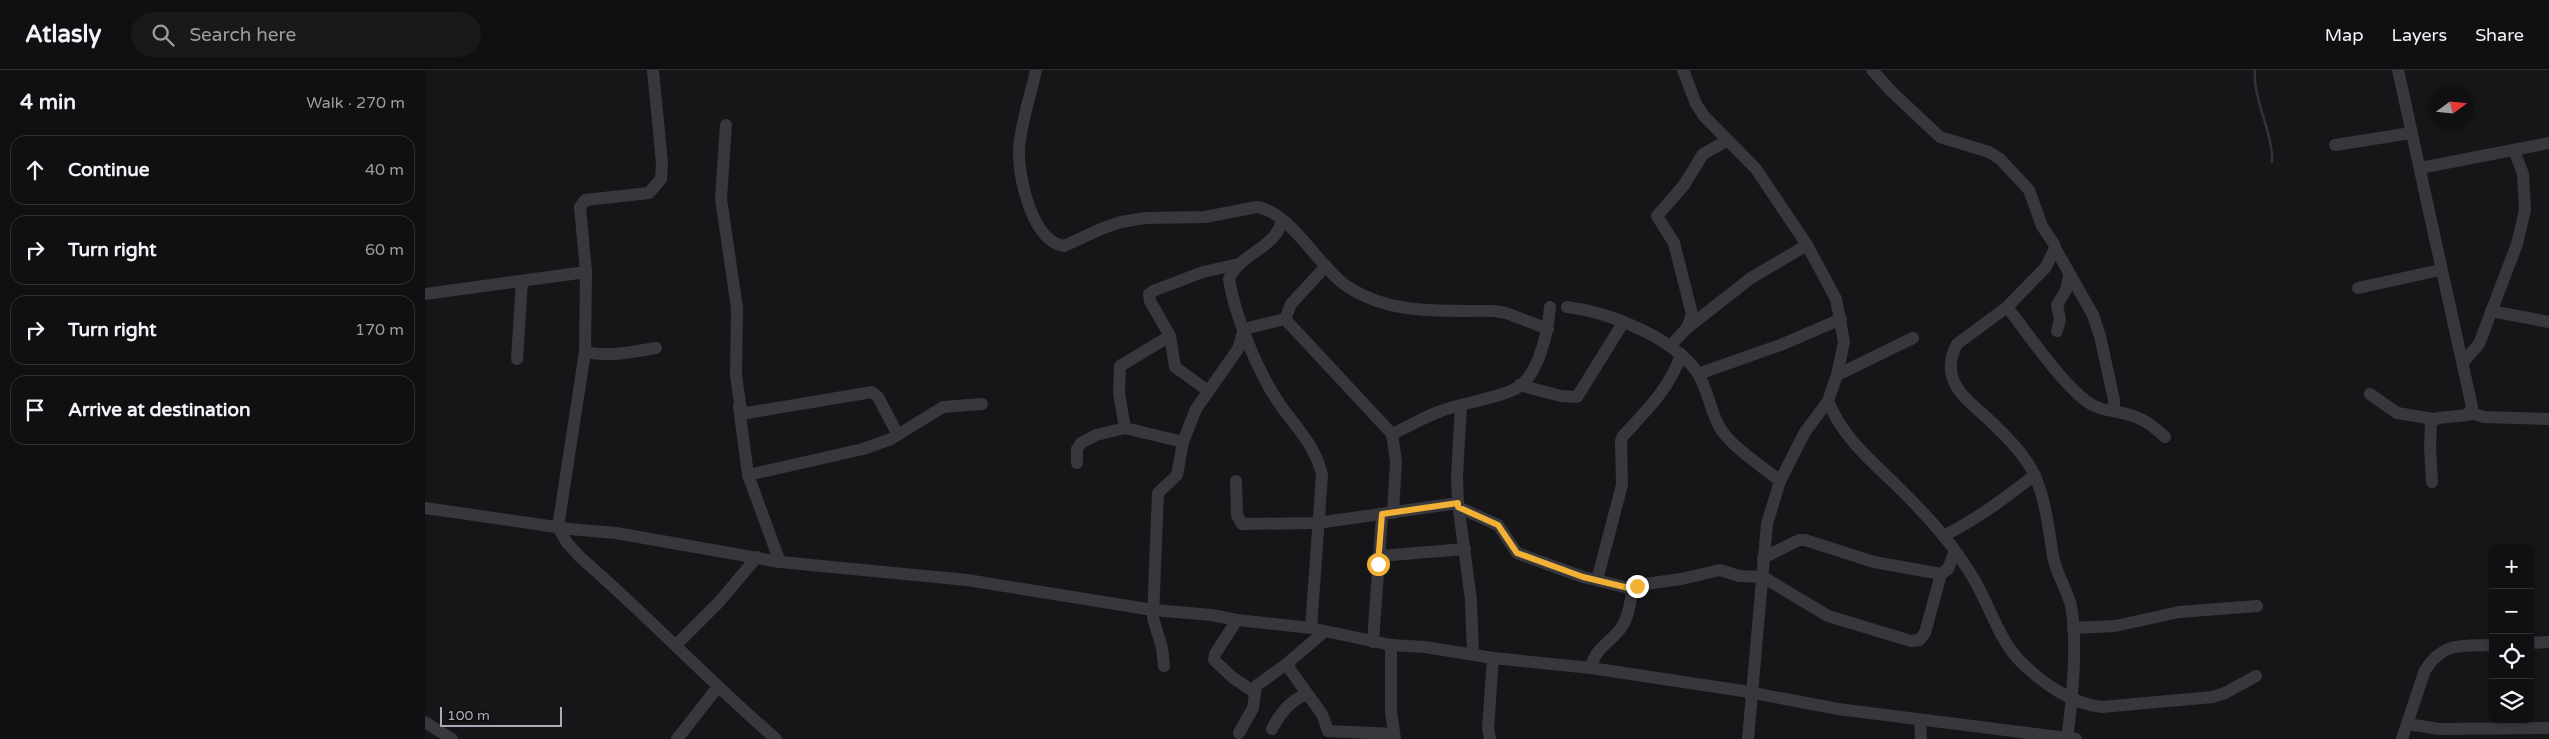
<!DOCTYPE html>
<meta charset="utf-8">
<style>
body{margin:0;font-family:"Varela Round",sans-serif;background:#19191b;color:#f1f3f6}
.controls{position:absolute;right:15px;bottom:15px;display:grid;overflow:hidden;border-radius:10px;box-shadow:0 1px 4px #0004}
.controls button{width:45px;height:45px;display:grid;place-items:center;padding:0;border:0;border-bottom:1px solid #303032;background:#101012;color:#f1f3f6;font:25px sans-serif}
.compass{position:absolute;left:2004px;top:15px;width:45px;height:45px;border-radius:50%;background:#101012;box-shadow:0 1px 4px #0004;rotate:75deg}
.scale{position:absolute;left:15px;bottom:12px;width:122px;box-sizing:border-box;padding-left:5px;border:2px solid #a8adb8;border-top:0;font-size:14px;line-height:18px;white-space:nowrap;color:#a8adb8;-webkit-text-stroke:4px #111113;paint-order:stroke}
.stop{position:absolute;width:15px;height:15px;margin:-11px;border:4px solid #f2b134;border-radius:50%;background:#fff}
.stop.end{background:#f2b134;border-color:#fff;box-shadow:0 1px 5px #0008}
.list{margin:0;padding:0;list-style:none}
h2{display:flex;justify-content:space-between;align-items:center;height:65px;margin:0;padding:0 20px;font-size:21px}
h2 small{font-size:16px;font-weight:400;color:#9c9d9f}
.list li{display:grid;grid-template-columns:32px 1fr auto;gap:15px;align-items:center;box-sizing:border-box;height:70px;margin:0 10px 10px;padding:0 10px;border:1px solid #303032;border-radius:15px}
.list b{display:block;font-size:19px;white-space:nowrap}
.list em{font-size:16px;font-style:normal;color:#9c9d9f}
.icon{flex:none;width:28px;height:28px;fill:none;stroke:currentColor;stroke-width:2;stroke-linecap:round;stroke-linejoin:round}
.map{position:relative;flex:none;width:2124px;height:669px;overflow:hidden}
header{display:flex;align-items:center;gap:30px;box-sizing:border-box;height:70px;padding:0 25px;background:#101012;border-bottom:1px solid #303032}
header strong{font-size:24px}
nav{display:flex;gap:28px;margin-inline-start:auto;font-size:18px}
.search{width:350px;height:45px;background:#19191b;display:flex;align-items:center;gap:12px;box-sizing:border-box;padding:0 18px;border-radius:28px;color:#9c9d9f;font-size:19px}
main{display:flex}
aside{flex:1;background:#101012}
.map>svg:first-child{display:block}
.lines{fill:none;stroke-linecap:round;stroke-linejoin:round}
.stream{stroke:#2c353c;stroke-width:2.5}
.minor{stroke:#37383d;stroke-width:12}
.route{stroke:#f2b134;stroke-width:6}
</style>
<header>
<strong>Atlasly</strong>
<div class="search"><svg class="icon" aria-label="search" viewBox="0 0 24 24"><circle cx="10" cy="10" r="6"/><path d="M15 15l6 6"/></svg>Search here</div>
<nav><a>Map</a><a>Layers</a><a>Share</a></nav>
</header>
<main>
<aside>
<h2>4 min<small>Walk · 270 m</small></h2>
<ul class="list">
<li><svg class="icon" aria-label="ahead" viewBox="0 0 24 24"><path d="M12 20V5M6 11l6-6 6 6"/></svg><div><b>Continue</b></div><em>40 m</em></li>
<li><svg class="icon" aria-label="right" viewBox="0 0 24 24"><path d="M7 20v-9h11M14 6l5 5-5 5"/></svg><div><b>Turn right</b></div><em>60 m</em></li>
<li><svg class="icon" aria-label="right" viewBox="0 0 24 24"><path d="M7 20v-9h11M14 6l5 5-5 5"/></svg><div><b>Turn right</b></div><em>170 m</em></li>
<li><svg class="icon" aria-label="arrive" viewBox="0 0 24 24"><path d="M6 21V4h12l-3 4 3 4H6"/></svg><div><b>Arrive at destination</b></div></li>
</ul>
</aside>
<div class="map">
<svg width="2124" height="669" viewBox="0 0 2124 669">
<rect width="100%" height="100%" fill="#161618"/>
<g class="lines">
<path class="stream" d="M1830,0C1827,27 1848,62 1847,92"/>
<g class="minor">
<path d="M228,0L237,93L236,109L224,123L160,130L155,137L161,202L160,282L133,457L142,473L156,488C223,546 284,611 351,669"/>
<path d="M611,0C606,24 595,56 594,80C593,107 607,171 639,176L676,159L696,152L720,148L780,147L832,137C866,142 894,198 923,217C968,246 1018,240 1069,241L1081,243L1123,259"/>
<polyline points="1258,0 1271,34 1279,46 1331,99 1382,175 1411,229 1419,272 1412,305 1403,331 1380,362 1355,411 1342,454 1323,669"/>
<path d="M1447,0L1466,21L1515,67L1564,82L1575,89L1604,120L1617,156L1629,174L1630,178L1621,197L1582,237L1532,274C1514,308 1538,327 1561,347C1575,360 1591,375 1602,392C1620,418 1623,456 1628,486C1631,504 1642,519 1646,536C1653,572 1647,633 1642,669"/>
<polyline points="1973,0 2047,337 2043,345 2013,348 2006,352 2005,378 2007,412"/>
<polyline points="301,55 296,129 312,238 311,305 316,341 322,343 447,322 453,327 473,365"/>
<polyline points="1910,75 1986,63"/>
<polyline points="1995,98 2124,73"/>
<path d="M857,151C850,179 815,183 804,209C810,247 834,305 856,336C872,358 891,377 897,405L886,558"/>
<polyline points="1630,178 1668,245 1675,266 1689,330 1689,341"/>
<polyline points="901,196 866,234 860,249 967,364 971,391 968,443"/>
<polyline points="1933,218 2015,200"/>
<polyline points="0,224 161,202"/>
<path d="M1142,237C1184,242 1247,267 1272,302C1284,320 1285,344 1297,361C1312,381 1337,396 1355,411"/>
<path d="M1582,237C1605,266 1633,309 1661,331C1675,342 1692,340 1708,346C1721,350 1730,358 1740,367"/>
<polyline points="2066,241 2124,252"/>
<polyline points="1262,258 1326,208 1382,175"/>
<polyline points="1632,261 1635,249 1632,235 1641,220 1644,206"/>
<polyline points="1245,276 1262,258 1267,244 1249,173 1232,146 1259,115 1278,84 1303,70"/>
<path d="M160,282C184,287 207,282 231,278"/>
<polyline points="92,289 97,211"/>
<polyline points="2038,292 2054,274 2092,174 2100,140 2098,104 2089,80"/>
<polyline points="1273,304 1358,274 1416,249"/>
<polyline points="1412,305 1488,268"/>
<polyline points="1094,315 1136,326 1152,327 1198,253"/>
<polyline points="782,320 750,297 745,266 725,231 724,224 728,221 778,202 814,194"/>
<polyline points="1945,324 1972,343 2009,349"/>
<path d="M1403,331C1417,366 1443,388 1469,413C1498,441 1527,472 1547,506C1564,533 1573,569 1596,592C1617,613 1647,634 1677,637L1788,627L1800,623L1831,606"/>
<polyline points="1036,335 1032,406 1033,433 1046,530 1048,584"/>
<polyline points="314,337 323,405 355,492"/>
<polyline points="2046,343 2059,347 2124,349"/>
<polyline points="700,358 694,323 695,296 745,266"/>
<path d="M967,364C983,357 999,347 1016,341C1039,332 1067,330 1090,319C1114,307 1123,261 1125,237"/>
<polyline points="652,393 652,379 656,373 671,365 700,358 758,372"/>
<polyline points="323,405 438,379 466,369 518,337 557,334"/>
<polyline points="811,411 812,445 817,454 892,453 1033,433"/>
<polyline points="1033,437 1073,455 1092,483 1158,507 1208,519"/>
<polyline points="0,438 145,459 191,463 355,492 542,510 728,540 787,545 812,550 886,558 966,575 1000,577 1068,588 1166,598 1318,621 1413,639 1651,669"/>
<path d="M1518,466C1551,450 1580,428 1610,405"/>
<polyline points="954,486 1040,479"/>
<polyline points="1338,488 1374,470 1380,470 1449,492 1516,504 1523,499 1530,481"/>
<path d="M1172,510L1197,415L1196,371L1198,366C1221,341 1246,317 1256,284"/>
<polyline points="812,550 790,584 789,590 807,607 829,622"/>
<polyline points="1648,558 1690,556 1754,542 1832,536"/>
<polyline points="899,562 866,590 863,597 897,644 903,661 969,664"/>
<polyline points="948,572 957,445"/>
<polyline points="2105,573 2124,572"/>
<polyline points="251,575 295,531 332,487"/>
<polyline points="966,575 966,642 970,669"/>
<polyline points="739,596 737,578 728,548 733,423 752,405 758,372 771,339 813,279 819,259 860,249"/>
<path d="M1166,598C1169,579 1185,573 1196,558C1204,547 1205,532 1208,519L1220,514L1256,509L1295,500L1314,506L1338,507L1403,546L1486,571L1494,570L1500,563L1516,504"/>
<polyline points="1495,650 1496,669"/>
<polyline points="0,652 27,669"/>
<polyline points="1983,654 2014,659 2124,658"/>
<path d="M847,659C855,643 865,630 882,624"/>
<polyline points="814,663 828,638 831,616 864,592"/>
<polyline points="252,669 292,618"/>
<polyline points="1065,669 1063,658 1068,588"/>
<path d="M1977,669L2000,600C2019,571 2037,576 2068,575"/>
</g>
</g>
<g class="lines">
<polyline class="route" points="953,494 957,444 1033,433 1033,437 1073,455 1092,483 1158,507 1208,519 1212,516"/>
</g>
</svg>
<div class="controls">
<button>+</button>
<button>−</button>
<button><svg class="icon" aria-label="locate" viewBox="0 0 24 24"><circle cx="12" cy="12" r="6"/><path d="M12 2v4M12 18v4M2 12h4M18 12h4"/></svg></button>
<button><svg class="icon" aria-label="layers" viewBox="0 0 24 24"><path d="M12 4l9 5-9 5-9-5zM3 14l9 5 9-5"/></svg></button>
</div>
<svg class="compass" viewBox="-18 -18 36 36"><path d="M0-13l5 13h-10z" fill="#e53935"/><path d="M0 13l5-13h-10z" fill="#9c9d9f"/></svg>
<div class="scale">100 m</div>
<div class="stop" style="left:953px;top:494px"></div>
<div class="stop end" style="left:1212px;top:516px"></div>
</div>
</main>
